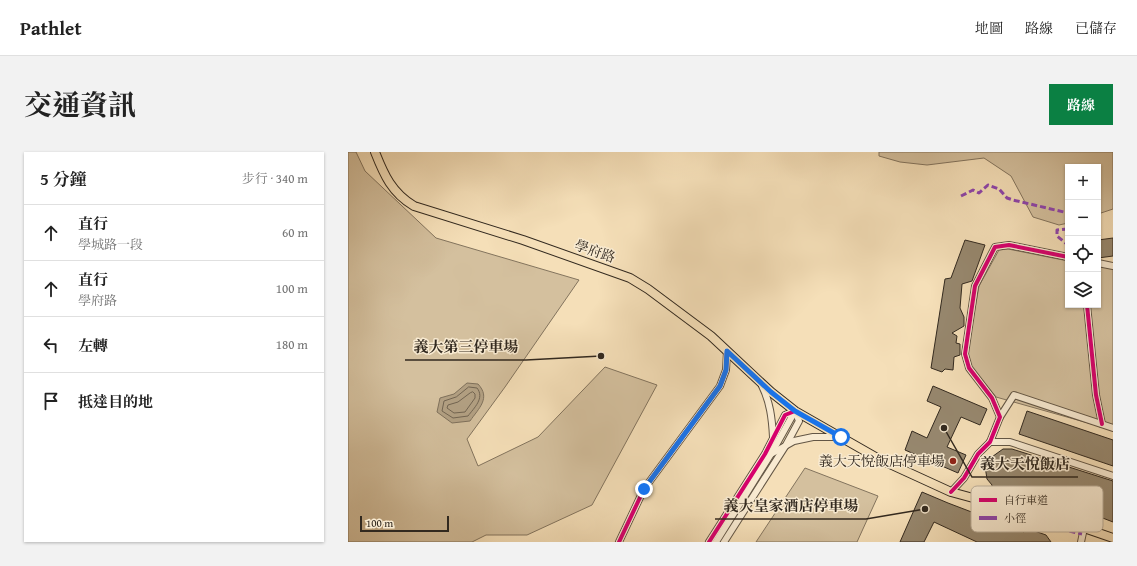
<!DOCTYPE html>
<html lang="zh-TW">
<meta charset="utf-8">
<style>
body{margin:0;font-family:"Gentium Book Plus","Noto Serif TC",serif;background:#f2f2f2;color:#222}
.controls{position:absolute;right:12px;top:12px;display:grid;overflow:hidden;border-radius:0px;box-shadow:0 1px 3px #0004}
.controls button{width:36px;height:36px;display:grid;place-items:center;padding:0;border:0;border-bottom:1px solid #e0e0e0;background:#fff;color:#222;font:20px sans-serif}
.scale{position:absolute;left:12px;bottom:10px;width:89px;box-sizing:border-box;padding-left:4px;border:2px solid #32291f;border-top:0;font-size:11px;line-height:14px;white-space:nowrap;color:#32291f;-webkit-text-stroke:3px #f8ead1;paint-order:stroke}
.stop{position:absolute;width:12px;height:12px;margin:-9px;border:3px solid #1a73e8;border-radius:50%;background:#fff}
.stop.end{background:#1a73e8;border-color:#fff;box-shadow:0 1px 4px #0008}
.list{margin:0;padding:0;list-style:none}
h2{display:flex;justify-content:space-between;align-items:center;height:52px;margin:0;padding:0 16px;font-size:17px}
h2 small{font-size:13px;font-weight:400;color:#767676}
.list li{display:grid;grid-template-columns:26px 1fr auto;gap:12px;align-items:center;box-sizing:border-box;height:56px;padding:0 16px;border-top:1px solid #e0e0e0}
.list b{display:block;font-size:15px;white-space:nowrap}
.list p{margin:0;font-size:13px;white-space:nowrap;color:#767676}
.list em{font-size:13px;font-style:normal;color:#767676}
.icon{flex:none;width:22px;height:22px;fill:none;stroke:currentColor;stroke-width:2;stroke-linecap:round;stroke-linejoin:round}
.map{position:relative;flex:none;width:765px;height:390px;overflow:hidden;border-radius:0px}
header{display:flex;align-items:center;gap:24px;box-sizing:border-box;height:56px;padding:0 20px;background:#fff;border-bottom:1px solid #e0e0e0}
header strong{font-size:19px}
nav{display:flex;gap:22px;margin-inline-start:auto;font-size:14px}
.intro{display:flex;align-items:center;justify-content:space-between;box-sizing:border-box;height:96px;padding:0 24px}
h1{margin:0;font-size:28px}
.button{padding:10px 18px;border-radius:0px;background:#0b8043;color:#fff;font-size:14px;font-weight:700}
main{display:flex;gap:24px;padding:0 24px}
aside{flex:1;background:#fff;border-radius:0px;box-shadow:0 1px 3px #0004}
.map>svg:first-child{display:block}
.green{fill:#d4c09e;stroke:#83745e}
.water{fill:#b3a184;stroke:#7f715c}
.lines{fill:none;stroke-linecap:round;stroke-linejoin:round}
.shore{stroke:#726552;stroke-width:1}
.building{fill:#97886f;stroke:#32291f}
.minor-casing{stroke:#635645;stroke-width:8}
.major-casing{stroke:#32291f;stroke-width:10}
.minor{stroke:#f8ead1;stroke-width:6}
.major{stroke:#f5dfb8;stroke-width:8}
.quiet{stroke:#8e44ad;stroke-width:3;stroke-dasharray:6 3;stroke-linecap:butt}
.cycleway-casing{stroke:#f8ead1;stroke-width:6}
.cycleway{stroke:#d6006c;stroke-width:4}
.route{stroke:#1a73e8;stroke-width:5}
.poi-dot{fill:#8f2418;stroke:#f8ead1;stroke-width:1.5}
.labels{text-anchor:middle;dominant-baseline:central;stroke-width:3;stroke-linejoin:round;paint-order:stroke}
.street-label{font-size:14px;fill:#32291f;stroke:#f8ead1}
.poi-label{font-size:14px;fill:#32291f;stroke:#f8ead1;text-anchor:end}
.key{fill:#f8ead1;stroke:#bdb09c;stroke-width:1}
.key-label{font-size:11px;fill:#32291f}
.leader{fill:none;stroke:#32291f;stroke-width:1.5}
.callout-dot{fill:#32291f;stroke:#f8ead1;stroke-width:1.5}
.callout-label{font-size:15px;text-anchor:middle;font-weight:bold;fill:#32291f;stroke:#f8ead1;stroke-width:3;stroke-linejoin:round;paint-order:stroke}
</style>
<header>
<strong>Pathlet</strong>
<nav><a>地圖</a><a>路線</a><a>已儲存</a></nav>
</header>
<div class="intro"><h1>交通資訊</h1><a class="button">路線</a></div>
<main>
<aside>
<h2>5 分鐘<small>步行 · 340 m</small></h2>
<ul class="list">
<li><svg class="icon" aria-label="ahead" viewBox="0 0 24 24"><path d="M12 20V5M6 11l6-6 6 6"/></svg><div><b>直行</b><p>學城路一段</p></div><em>60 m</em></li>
<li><svg class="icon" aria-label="ahead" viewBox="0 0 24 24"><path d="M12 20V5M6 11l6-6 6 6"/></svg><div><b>直行</b><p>學府路</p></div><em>100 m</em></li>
<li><svg class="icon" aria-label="left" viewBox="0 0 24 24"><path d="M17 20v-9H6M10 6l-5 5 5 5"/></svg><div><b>左轉</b></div><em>180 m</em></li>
<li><svg class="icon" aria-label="arrive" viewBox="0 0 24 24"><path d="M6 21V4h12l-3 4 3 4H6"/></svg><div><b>抵達目的地</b></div></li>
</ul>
</aside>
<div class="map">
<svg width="765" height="390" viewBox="0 0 765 390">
<rect width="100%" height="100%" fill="#f5dfb8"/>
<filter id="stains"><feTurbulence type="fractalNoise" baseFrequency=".005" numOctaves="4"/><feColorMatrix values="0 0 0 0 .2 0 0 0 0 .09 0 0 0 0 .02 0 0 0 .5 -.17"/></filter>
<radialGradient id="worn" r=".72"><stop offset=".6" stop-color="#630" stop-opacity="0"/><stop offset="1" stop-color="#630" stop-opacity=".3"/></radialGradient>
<g class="green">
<polygon points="0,0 8,0 17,19 88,86 231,128 157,235 119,287 130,314 190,285 257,215 309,233 244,353 179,383 138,383 124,390 0,390"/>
<polygon points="531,0 765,0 765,57 750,62 750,15 720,15 720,71 711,73 685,65 663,24 636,6 579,13 552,10 531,4"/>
<polygon points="660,97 720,109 720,153 750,153 750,114 765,117 765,278 648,245 623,214 619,201 631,134 651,98"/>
<polygon points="457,316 530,344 509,390 408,390"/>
</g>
<path class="water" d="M119,231L130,232C143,246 131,256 122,269L104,271L89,260L92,246L106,242Z"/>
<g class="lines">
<g class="shore">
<path d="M121,235L129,236C137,246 126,256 120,264L105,266L94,259L96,249L108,245Z"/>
<polygon points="125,240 127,242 127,246 117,260 106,261 99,256 100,253 110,250 122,241"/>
</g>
</g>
<g class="building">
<polygon points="765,86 765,104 750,106 750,88"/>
<polygon points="617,88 637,93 624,129 614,132 612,156 616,165 616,174 604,181 609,184 608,191 612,192 612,203 606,205 605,218 597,217 594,220 583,216 597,127 603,126"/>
<polygon points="585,234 639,257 632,273 613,265 599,295 618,303 610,321 557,298 564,279 579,286 593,255 579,249"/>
<polygon points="679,259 765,288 765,314 671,282"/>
<polygon points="655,297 664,297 765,329 765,370 721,353 644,339 644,333 639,327 637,314 641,307"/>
<polygon points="574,340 600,351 676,380 678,376 698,383 703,390 629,390 586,370 576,390 552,390"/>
</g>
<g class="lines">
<g class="minor-casing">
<g id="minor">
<polyline points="750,111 765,114"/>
<polyline points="739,153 748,243 754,272"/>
<path d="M414,234C422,250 424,266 425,285"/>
<polyline points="652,265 666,243 765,276"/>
<polyline points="642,290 662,290 765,324"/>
<polyline points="423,302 446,289 465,285 492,285"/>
<polyline points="603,340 616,326 630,302 642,290 652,265 644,246 621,216 617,202 627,134 647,95 661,93 720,105"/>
<polyline points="271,390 296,337 372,234 378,218 379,199"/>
<polyline points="361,390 417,302 437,263 447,259"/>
<polyline points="368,390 423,302 447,259"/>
<polyline points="376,390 438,293 451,269 447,259"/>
<polyline points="733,390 736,376"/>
</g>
</g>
<g class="major-casing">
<path id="major" d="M27,0C36,23 44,41 66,54L175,88L282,126L300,137L363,184L423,240L447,259L531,307L603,340L736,376L765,386"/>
</g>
<use href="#minor" class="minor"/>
<use href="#major" class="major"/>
<g class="quiet">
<polyline points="613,44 625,38 631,41 640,33 651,37 659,46 665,48 720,61"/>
<polyline points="720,77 709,78 709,84 720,93"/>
<polyline points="708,368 717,378 734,382"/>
</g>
<g class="cycleway-casing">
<g id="cycleway">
<polyline points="739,153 748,243 754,272"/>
<polyline points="603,340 616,326 630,302 642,290 652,265 644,246 621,216 617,202 627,134 647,95 661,93 720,105"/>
<polyline points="271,390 296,337 372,234 378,218 379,199"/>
<polyline points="361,390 417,302 437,263 447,259"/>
</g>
</g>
<use href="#cycleway" class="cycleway"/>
</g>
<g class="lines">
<polyline class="route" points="296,337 372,234 378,218 379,199 423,240 447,259 493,285"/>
</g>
<circle class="poi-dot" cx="605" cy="309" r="4"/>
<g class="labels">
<g class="street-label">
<text transform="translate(247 99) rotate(19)">學府路</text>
</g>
<g class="poi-label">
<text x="597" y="309">義大天悅飯店停車場</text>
</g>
</g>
<rect x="623" y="334" width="132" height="46" rx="6" class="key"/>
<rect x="631" y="346" width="18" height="4" fill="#d6006c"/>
<rect x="631" y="364" width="18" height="4" fill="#8e44ad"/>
<g class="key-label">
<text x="656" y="352">自行車道</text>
<text x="656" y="370">小徑</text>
</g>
<path class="leader" d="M253 204L178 208H57M596 276L624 325H730M577 357L518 367H367"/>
<g class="callout-dot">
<circle cx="253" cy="204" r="4"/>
<circle cx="596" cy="276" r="4"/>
<circle cx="577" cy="357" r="4"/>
</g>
<g class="callout-label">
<text x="118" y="200">義大第三停車場</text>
<text x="677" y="317">義大天悅飯店</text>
<text x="443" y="359">義大皇家酒店停車場</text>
</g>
<rect width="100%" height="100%" filter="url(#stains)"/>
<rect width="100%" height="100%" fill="url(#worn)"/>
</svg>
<div class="controls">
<button>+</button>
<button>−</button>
<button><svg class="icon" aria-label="locate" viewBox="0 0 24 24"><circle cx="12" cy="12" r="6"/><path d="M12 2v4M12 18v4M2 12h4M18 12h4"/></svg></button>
<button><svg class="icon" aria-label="layers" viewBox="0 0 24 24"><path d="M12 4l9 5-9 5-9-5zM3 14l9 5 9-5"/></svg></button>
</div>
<div class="scale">100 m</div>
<div class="stop" style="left:493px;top:285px"></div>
<div class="stop end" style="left:296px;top:337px"></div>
</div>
</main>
